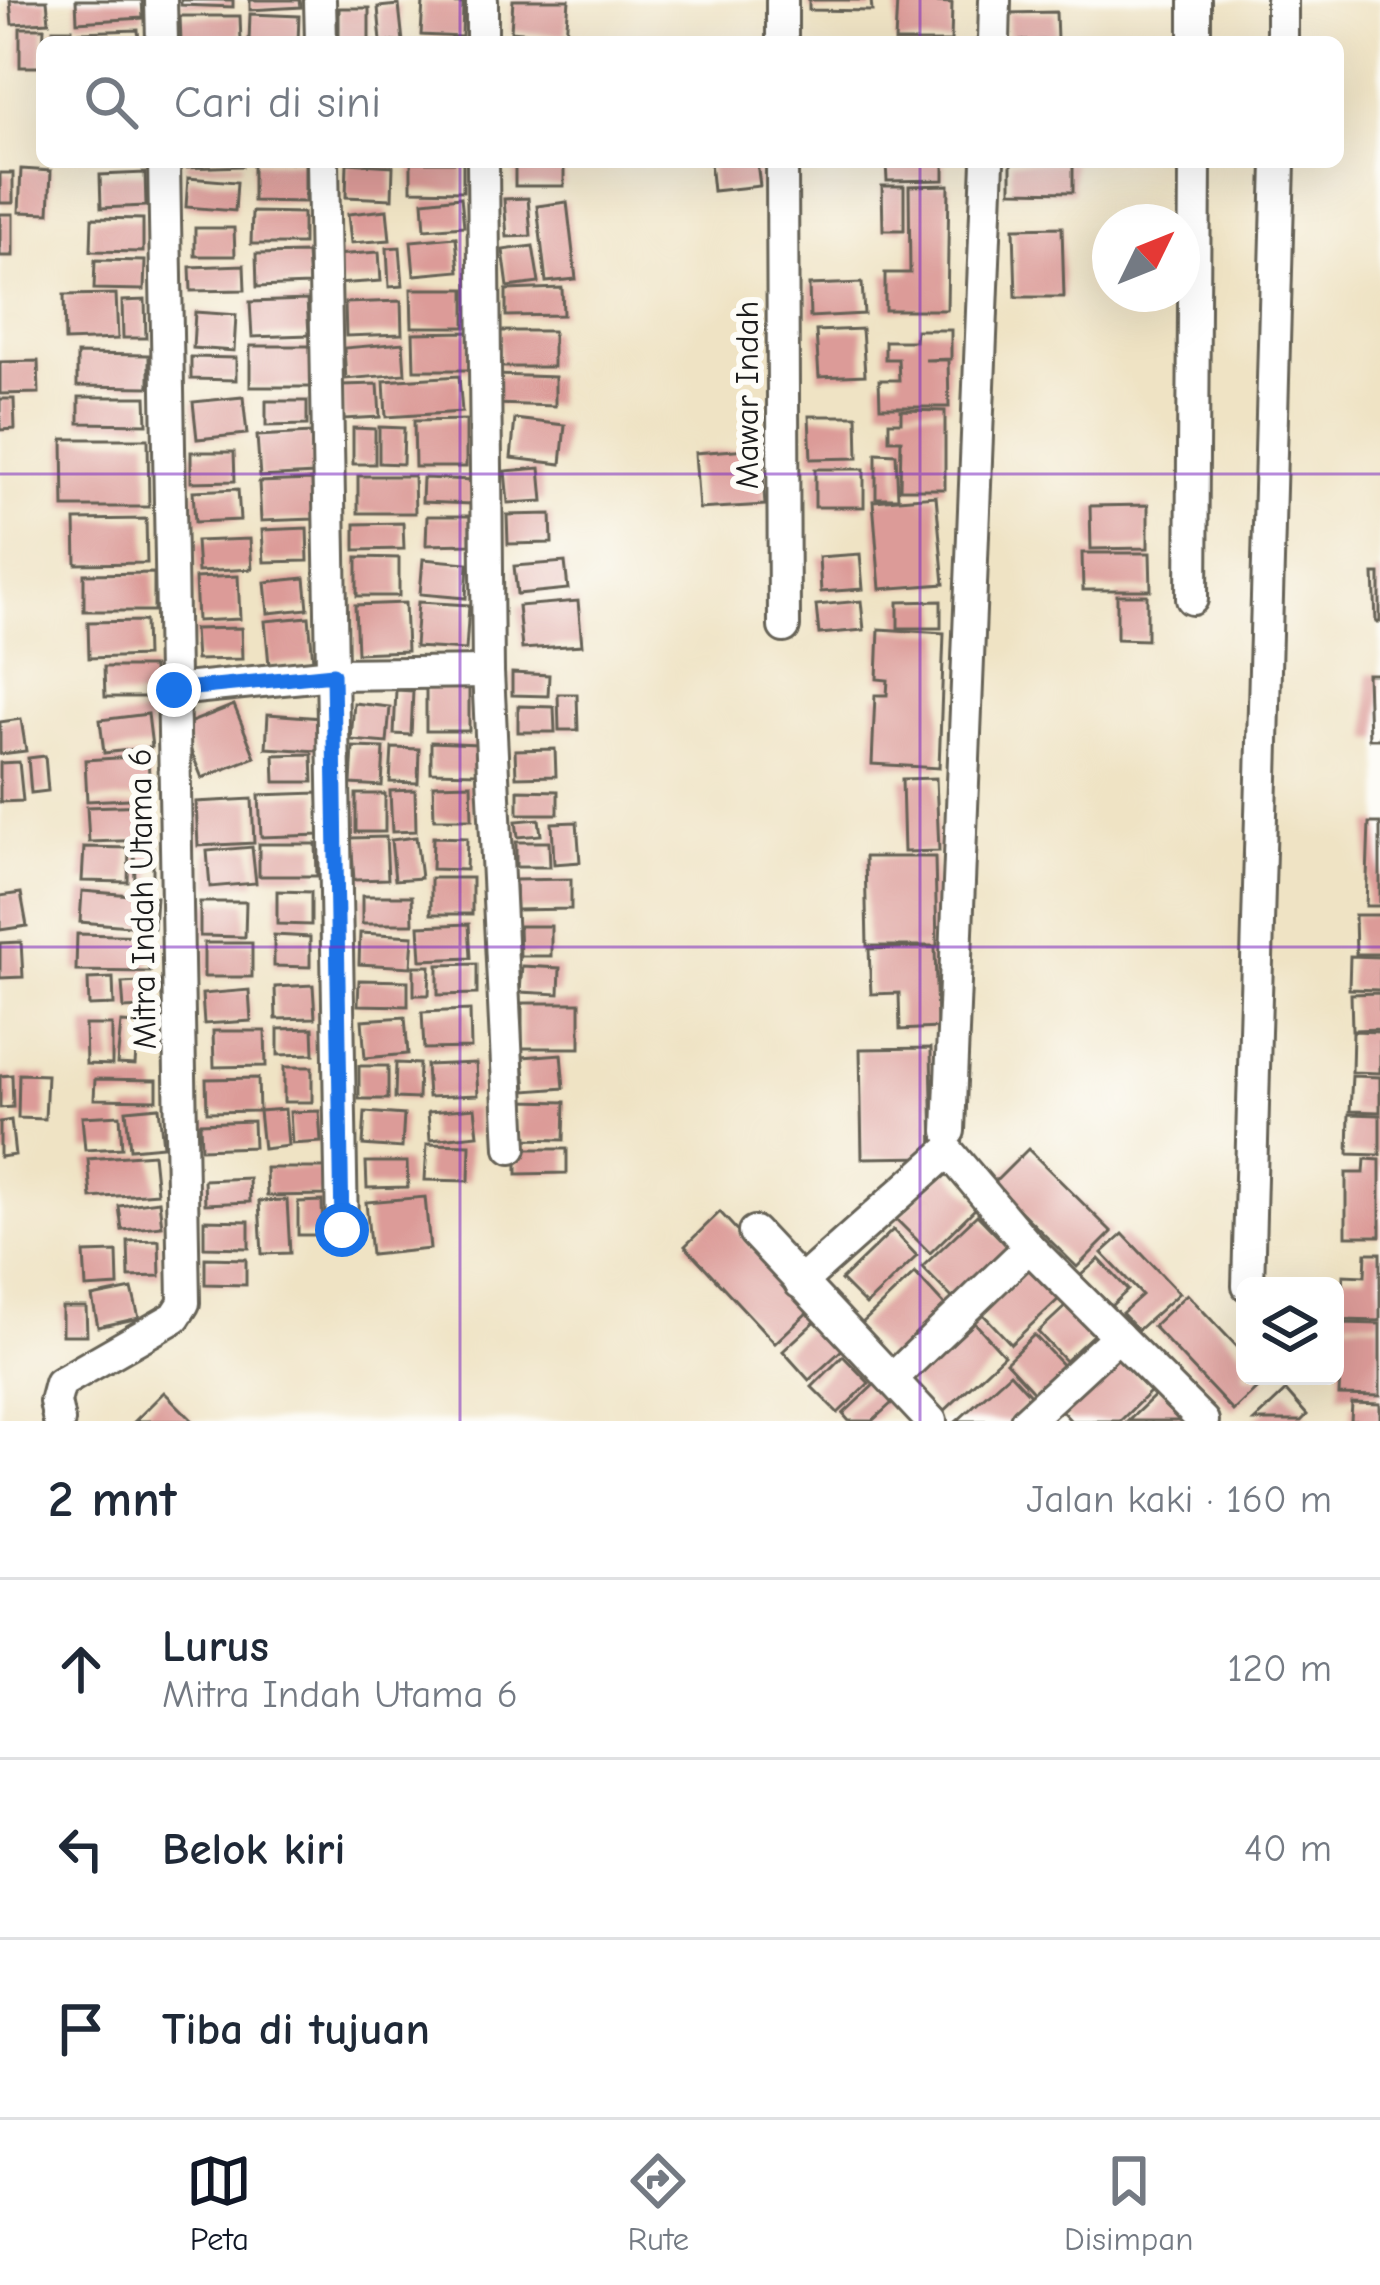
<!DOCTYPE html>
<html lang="id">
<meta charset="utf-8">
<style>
body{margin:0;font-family:"Comic Neue",sans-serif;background:#f2f2f3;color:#1f2937}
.controls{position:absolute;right:36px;bottom:36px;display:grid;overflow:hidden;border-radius:18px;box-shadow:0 12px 48px #0002}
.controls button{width:108px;height:108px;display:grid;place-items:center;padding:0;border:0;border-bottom:3px solid #e0e1e3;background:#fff;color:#1f2937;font:60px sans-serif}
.compass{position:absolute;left:1092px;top:204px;width:108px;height:108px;border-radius:50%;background:#fff;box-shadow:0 12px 48px #0002;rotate:47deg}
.stop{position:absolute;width:36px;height:36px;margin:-27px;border:9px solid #1a73e8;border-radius:50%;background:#fff}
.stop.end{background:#1a73e8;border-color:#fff;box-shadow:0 3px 12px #0008}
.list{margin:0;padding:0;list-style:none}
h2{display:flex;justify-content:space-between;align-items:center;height:156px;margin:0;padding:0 48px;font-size:51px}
h2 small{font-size:39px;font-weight:400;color:#747a83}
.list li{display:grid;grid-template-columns:78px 1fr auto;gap:36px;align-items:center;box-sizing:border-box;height:180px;padding:0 48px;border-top:3px solid #e0e1e3}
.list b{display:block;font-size:45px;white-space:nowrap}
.list p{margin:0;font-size:39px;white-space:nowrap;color:#747a83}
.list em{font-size:39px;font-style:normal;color:#747a83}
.icon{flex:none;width:66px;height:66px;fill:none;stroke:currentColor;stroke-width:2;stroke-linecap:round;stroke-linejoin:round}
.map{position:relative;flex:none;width:1380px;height:1421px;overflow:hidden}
.search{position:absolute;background:#fff;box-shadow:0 12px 48px #0002;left:36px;right:36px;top:36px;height:132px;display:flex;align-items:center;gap:30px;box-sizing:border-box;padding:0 42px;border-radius:18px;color:#747a83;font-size:45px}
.sheet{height:696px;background:#fff}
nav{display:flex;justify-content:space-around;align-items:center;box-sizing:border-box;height:168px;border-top:3px solid #e0e1e3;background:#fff;font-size:33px;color:#747a83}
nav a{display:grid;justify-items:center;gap:6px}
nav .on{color:#111827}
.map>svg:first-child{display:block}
.building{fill:#dc9b98}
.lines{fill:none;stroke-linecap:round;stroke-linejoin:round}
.minor-casing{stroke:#666257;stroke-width:36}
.minor{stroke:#fff;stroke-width:30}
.route{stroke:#1a73e8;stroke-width:15}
.grid{fill:none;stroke:#7b2cbf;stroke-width:3;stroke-opacity:0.55}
.labels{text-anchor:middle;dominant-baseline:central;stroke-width:12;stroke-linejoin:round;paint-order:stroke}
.street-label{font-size:33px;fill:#1c1c1c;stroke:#fdfcf7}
</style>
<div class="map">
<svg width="1380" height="1421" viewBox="0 0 1380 1421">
<rect width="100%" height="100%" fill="#fdfcf7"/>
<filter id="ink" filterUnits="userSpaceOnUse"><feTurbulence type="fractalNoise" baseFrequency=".00833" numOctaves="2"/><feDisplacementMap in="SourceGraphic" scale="24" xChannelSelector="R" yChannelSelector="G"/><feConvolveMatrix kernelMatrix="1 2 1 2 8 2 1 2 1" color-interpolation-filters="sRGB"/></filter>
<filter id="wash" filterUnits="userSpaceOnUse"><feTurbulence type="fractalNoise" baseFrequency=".004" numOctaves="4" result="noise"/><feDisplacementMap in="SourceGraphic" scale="48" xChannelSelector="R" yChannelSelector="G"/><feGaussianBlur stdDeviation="2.7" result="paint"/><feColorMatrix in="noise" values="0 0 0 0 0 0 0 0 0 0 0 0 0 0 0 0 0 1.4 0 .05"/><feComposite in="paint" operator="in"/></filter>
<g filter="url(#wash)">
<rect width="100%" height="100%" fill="#efe3c4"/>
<g id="blocks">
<g class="building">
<polygon points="10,0 47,0 49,22 12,24"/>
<polygon points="76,0 142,0 143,18 77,22"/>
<polygon points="181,0 233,0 233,7 181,5"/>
<polygon points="250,0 300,0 301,7 250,10"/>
<polygon points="513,0 569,0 566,36 511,31"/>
<polygon points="809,0 871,0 872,11 809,10"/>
<polygon points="897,0 952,3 951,42 895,42"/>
<polygon points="423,2 463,4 462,37 421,35"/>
<polygon points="399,5 403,42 381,42 378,7"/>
<rect x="339" y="8" width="30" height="34"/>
<polygon points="1056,12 1057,40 1009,41 1008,13"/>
<polygon points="250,14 299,16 298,42 249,42"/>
<polygon points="180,16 240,16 241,42 181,42"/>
<polygon points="20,28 44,28 42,67 20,67"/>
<rect x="53" y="29" width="19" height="13"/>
<polygon points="138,30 139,42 81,42 80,32"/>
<polygon points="186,162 242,162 242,166 186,168"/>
<polygon points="253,162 305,162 305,202 253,201"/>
<polygon points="411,162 463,162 463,191 411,190"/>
<rect x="515" y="162" width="49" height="24"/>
<polygon points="710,162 757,162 760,186 713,191"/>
<polygon points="886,162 944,162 944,180 887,181"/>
<polygon points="1011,162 1073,162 1073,192 1011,191"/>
<polygon points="347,163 393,166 392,199 346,197"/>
<polygon points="21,169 51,171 49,213 19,212"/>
<rect x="0" y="173" width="13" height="30"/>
<polygon points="145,173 146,206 101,208 100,175"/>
<polygon points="188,178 237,182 235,211 186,207"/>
<polygon points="949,185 947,310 885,310 885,273 910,273 909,186"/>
<polygon points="882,186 904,186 904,230 883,230"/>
<polygon points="461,197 464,226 425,229 423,201"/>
<polygon points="528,198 531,236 507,237 504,199"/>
<polygon points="567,202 576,279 546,282 537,206"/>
<polygon points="387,210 390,240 351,243 348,214"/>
<polygon points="252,212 303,213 303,244 251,244"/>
<rect x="0" y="214" width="13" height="42"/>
<polygon points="92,218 143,219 143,252 91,251"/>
<polygon points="1062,227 1064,297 1016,297 1014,228"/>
<polygon points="195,228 234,228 235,256 195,256"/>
<polygon points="456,237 459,271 414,275 411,241"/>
<polygon points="533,246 539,283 508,287 503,250"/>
<polygon points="400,247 403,286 389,287 387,248"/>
<polygon points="379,252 381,281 336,284 334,255"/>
<polygon points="307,253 309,285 257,287 256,254"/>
<polygon points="95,260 145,261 144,290 94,289"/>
<polygon points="244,265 245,290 191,291 190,267"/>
<polygon points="862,283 864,314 810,317 809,285"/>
<polygon points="562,288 563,315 506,316 506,290"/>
<polygon points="411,289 465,289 465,327 412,327"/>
<polygon points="116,294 118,339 65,341 64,295"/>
<polygon points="145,300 146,338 123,338 122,301"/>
<polygon points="307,300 309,335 252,337 250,302"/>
<polygon points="401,301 402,334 346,336 345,303"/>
<polygon points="195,312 236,315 234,351 193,348"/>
<polygon points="862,329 865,375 819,377 816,331"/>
<polygon points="916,330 951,330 951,359 925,360 948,360 949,407 880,407 879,380 899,380 898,359 885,359 885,341 915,341"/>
<rect x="500" y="331" width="53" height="36"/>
<polygon points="469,332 470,370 414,370 413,333"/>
<polygon points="403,343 405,374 346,379 344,348"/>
<polygon points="250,346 315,346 316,387 250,387"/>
<polygon points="77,354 149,355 149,387 77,386"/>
<polygon points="191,357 236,358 236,380 191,379"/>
<polygon points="38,361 39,393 0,394 0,362"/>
<polygon points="496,375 555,377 555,406 495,404"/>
<polygon points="459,376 462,412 386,417 384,381"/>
<polygon points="378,384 380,417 343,419 341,385"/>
<polygon points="79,397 146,397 147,424 79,423"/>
<polygon points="243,397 247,434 197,439 193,402"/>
<polygon points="0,399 14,399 15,429 0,430"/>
<polygon points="266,401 307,401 307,425 266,426"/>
<polygon points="901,410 945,411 945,489 900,489 901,440 889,440 889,422 901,422"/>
<polygon points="809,416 857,416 858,458 811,459"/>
<polygon points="515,419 565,425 561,464 511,458"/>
<polygon points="466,420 466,467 415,467 414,421"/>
<polygon points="379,427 404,428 403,464 379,463"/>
<polygon points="353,428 375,429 375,464 353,464"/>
<polygon points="311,433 314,474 260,477 257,436"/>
<polygon points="63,439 148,439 149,507 64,507"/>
<polygon points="761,448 765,505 699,509 695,453"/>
<polygon points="191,452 234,452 235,481 191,482"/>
<polygon points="876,453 896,454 898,498 876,498"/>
<polygon points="540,468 543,501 508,503 505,471"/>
<rect x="815" y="469" width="49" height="38"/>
<polygon points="358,476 414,476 415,513 358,513"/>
<polygon points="423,478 472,480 472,504 422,502"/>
<polygon points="312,480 314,519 261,521 259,482"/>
<polygon points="238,489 240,520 195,522 193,491"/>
<polygon points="936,496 944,584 880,589 873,501"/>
<polygon points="1148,505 1148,548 1091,549 1090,506"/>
<polygon points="551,514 552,543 508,544 507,515"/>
<polygon points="427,516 470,516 470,544 426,545"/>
<polygon points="146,519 147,563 76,564 75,520"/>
<polygon points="403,523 404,549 355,550 355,524"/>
<polygon points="307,528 308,561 264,562 262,530"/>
<polygon points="250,539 252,569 198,572 196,541"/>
<polygon points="1082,553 1150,553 1151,590 1083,590"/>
<polygon points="860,554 863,589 821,592 819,557"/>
<polygon points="357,557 399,558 399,596 357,596"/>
<polygon points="423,559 468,563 466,598 420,594"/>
<polygon points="565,562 568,589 517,594 514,566"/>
<polygon points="154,573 154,611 84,611 84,574"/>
<polygon points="1374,574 1380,574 1380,622 1376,622"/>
<polygon points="238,576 240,619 197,621 195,578"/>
<polygon points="305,578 308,609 268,613 265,582"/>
<polygon points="1117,595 1147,595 1147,640 1117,639"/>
<polygon points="578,601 582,645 522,649 518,606"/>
<polygon points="861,601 864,630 819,634 816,605"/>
<polygon points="941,601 941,628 898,628 898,602"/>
<polygon points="418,602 469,605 466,650 415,647"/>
<polygon points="405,603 407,651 357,653 355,605"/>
<polygon points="309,617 313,661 269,665 265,621"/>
<polygon points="145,621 146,656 89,658 88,622"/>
<polygon points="241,628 242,659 196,660 194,629"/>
<polygon points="879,629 944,633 939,768 872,764 875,695 887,695 888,680 877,679"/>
<polygon points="104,667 153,667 154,697 105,697"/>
<polygon points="512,673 549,675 548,696 512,695"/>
<polygon points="1367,674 1380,674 1380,739 1369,739"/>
<rect x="426" y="688" width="43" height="43"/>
<polygon points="396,690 413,691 411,735 394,734"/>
<polygon points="558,694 577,694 578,730 559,730"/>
<polygon points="354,703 390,707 387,743 351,740"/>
<polygon points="234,705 255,757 202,778 181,726"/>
<polygon points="518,706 554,707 555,732 518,732"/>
<polygon points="148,714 152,747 104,753 100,720"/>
<polygon points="268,714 321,718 319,751 266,748"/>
<polygon points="21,719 26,751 0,754 0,722"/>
<polygon points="431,742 478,744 477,773 431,772"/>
<polygon points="353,747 384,748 382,786 351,784"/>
<polygon points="392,748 419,749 418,783 390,782"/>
<polygon points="555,749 556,776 516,777 515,750"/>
<polygon points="312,754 313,782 275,782 274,755"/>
<polygon points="45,756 48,791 31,793 28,758"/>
<polygon points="148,756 150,798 87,801 85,760"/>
<polygon points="19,762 23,801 0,802 0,763"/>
<polygon points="936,778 939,851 904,852 902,779"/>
<polygon points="471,784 472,819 434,819 433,785"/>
<polygon points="415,790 416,831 392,832 390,791"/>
<polygon points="518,790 558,791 558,814 518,814"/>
<polygon points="318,793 320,835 261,837 259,795"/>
<rect x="356" y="794" width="29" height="38"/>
<polygon points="252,799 254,843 198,846 196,802"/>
<polygon points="147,805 148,840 89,842 87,807"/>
<polygon points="539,819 541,835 518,837 516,821"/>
<polygon points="577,822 580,862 554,864 552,823"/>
<polygon points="1369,823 1380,823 1380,906 1366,906"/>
<polygon points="386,837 388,879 354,880 351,838"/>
<polygon points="416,837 421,878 395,880 391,840"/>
<polygon points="433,837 467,838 466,870 432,869"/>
<polygon points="516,842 549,842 550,867 516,867"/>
<polygon points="259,844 316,844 317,876 259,876"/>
<polygon points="84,847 129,848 128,882 82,881"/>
<polygon points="252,847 256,883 210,887 207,851"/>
<polygon points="153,848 153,881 135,881 134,849"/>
<polygon points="865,857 935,857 937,946 867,946"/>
<rect x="431" y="878" width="41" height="36"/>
<polygon points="571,879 571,909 516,910 515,880"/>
<polygon points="82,891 156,897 154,928 80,922"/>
<polygon points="277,891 311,892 311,925 277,924"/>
<polygon points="21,893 27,926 0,930 0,896"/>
<polygon points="362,896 412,896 413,924 362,924"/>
<polygon points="200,902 246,902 245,937 200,936"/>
<polygon points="1355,915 1380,915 1380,954 1356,954"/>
<polygon points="469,924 471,958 421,960 419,926"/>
<polygon points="519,926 551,926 551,956 520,956"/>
<polygon points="360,933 413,936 411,967 359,964"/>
<polygon points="77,934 151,936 150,972 76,971"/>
<polygon points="274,935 310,937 310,967 274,966"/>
<polygon points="21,942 23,977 0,978 0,943"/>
<rect x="204" y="943" width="48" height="34"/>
<polygon points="935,947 937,1028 900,1030 899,993 871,994 869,949"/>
<polygon points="1350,956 1380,957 1380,990 1349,989"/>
<polygon points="477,964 477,994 438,995 438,965"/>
<polygon points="414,966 430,966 429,995 414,995"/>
<polygon points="522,966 560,968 559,994 520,992"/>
<polygon points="113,978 114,1005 89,1006 88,979"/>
<polygon points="359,980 408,981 408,1006 358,1005"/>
<polygon points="161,981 163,1007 124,1009 122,983"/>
<polygon points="313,985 315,1018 276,1019 275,987"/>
<polygon points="249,990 251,1021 204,1024 202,994"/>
<polygon points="1380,993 1380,1029 1352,1030 1351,994"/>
<rect x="522" y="1003" width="58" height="45"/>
<polygon points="470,1010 471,1048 424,1049 422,1012"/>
<polygon points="405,1017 408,1054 365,1058 362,1020"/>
<polygon points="121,1023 138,1024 135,1065 117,1064"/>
<polygon points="85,1025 112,1025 112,1065 86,1064"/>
<polygon points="313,1028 314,1054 278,1055 278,1029"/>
<polygon points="213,1031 265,1031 266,1066 214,1067"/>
<polygon points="1353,1031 1380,1032 1380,1073 1352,1072"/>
<polygon points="931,1048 933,1157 862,1158 860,1049"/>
<polygon points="561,1054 564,1088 526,1091 523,1057"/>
<polygon points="396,1063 419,1064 418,1099 395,1098"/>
<polygon points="476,1063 478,1095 428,1097 426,1065"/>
<rect x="359" y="1066" width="29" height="33"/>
<rect x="284" y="1067" width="28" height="35"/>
<polygon points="19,1074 47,1075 45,1119 18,1118"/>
<polygon points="12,1075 13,1107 0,1108 0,1076"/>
<polygon points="1352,1076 1380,1077 1380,1112 1350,1111"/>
<polygon points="258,1078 259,1111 207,1112 206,1079"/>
<polygon points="95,1079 157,1080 157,1100 94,1099"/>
<polygon points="520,1101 565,1102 564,1140 520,1139"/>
<polygon points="159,1107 163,1146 130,1149 126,1110"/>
<polygon points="475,1108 478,1135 430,1140 428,1112"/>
<polygon points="285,1109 288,1146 263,1149 259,1111"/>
<polygon points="319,1111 321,1142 292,1144 290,1112"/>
<polygon points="365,1112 404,1115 402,1148 363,1145"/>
<polygon points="1349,1114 1380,1115 1380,1155 1348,1154"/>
<polygon points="120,1115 122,1148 85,1150 82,1117"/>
<polygon points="11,1120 15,1155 0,1157 0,1122"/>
<polygon points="253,1121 254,1147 201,1149 200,1123"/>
<polygon points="427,1144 470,1145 469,1181 425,1180"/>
<polygon points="517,1149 567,1149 567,1173 517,1174"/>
<polygon points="1028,1149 1112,1232 1077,1267 993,1184"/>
<polygon points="153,1154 157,1193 91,1198 88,1159"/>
<polygon points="1365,1159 1380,1160 1380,1236 1346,1236 1346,1173 1364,1173"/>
<polygon points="366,1162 407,1162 408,1187 367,1188"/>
<polygon points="266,1168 328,1168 328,1195 267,1196"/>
<polygon points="946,1170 980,1204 930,1253 896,1219"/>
<polygon points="249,1178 250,1202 205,1204 204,1180"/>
<polygon points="425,1197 430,1249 371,1255 366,1202"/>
<polygon points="287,1200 290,1253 262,1254 259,1201"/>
<polygon points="159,1201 162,1226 122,1230 119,1206"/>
<polygon points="322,1201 323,1235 298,1235 298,1202"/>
<polygon points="720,1212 810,1310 775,1343 685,1246"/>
<polygon points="977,1215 1009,1248 954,1300 922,1267"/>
<polygon points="204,1220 249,1221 249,1248 204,1247"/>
<polygon points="893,1230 917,1256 866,1305 841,1280"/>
<polygon points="1123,1234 1179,1293 1138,1330 1122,1313 1142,1295 1102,1253"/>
<polygon points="159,1240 160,1276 129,1277 128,1241"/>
<polygon points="117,1252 118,1286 86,1288 84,1253"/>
<polygon points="1366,1253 1380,1253 1380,1321 1342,1320 1343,1275 1365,1276"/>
<polygon points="205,1258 246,1259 246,1285 205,1284"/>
<polygon points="1099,1259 1128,1290 1110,1307 1080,1276"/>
<polygon points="1033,1264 1062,1296 1011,1344 981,1312"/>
<polygon points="915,1273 948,1309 893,1362 859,1326"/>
<polygon points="132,1289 139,1318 98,1327 92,1297"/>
<polygon points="1187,1294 1245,1355 1245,1376 1267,1379 1233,1411 1153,1326"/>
<polygon points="1069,1303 1096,1332 1065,1361 1038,1332"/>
<polygon points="62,1307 86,1307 87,1335 62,1335"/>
<polygon points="819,1318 845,1347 809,1380 783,1351"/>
<polygon points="975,1323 1004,1355 941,1414 911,1381"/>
<polygon points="1342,1323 1380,1324 1380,1396 1339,1395"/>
<polygon points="1034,1335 1070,1373 1041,1400 1006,1362"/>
<polygon points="1117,1355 1151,1391 1120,1421 1071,1421 1060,1409"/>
<polygon points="843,1356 869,1383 838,1413 812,1387"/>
<polygon points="1010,1373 1033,1398 1009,1421 957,1421"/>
<polygon points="876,1383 893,1402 872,1421 849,1421 843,1414"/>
<polygon points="1163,1388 1193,1421 1128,1421"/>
<polygon points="1286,1391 1307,1415 1301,1421 1254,1421"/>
<polygon points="164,1392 193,1421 135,1421"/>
<polygon points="1352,1403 1380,1404 1380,1421 1351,1421"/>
</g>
</g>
</g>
<g filter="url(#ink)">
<use href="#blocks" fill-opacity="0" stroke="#666257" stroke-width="3"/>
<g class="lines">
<g class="minor-casing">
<g id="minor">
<polyline points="161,0 162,42"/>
<polyline points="320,0 321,42"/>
<polyline points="482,0 482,42"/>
<polyline points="782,0 782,42"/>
<polyline points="994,42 995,0"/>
<polyline points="1195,42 1195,0"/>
<polyline points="1282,42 1282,0"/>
<polyline points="323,162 342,1230"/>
<polyline points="483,162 488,672 511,1148"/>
<polyline points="782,162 784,627"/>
<polyline points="1192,599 1195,162"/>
<polyline points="174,690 333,674 488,672"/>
<polyline points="949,1131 988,162"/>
<polyline points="754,1232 931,1421"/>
<polyline points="800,1283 948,1151 1029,1247 1203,1421"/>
<polyline points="1248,1286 1279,162"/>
<polyline points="892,1379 1029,1247"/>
<polyline points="59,1421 55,1402 60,1383 175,1317 184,1303 164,162"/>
<polyline points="1026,1421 1118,1336"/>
</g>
</g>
<use href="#minor" class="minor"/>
</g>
</g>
<g class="lines" filter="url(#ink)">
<polyline class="route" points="174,690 333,674 342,1230"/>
</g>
<path class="grid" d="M460,0V42M920,0V42M460,162V1421M920,162V1421M0,474H1380M0,947H1380"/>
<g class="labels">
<g class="street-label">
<text transform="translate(747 395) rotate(-90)">Mawar Indah</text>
<text transform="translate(142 899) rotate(-91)">Mitra Indah Utama 6</text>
</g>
</g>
</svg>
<div class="controls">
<button><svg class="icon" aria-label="layers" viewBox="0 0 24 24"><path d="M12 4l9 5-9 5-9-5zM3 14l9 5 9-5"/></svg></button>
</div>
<svg class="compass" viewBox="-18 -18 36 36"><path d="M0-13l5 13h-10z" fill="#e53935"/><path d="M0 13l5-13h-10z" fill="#747a83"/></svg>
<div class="stop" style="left:342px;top:1230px"></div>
<div class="stop end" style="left:174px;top:690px"></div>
<div class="search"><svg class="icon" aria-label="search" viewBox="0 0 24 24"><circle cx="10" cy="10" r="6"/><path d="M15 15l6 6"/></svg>Cari di sini</div>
</div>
<section class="sheet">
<h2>2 mnt<small>Jalan kaki · 160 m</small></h2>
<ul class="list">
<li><svg class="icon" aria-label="ahead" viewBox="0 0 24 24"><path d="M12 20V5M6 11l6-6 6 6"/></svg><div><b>Lurus</b><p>Mitra Indah Utama 6</p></div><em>120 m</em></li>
<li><svg class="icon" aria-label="left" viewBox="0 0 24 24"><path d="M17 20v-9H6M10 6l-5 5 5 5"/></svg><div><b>Belok kiri</b></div><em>40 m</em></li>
<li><svg class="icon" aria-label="arrive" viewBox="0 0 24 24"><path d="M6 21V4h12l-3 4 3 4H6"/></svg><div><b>Tiba di tujuan</b></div></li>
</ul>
</section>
<nav>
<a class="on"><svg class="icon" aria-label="map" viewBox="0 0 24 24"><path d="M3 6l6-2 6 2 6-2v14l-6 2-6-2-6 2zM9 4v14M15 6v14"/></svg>Peta</a>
<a><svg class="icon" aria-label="directions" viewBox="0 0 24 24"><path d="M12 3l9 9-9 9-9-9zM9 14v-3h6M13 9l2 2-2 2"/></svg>Rute</a>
<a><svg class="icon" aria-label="saved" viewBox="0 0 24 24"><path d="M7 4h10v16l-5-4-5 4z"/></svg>Disimpan</a>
</nav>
